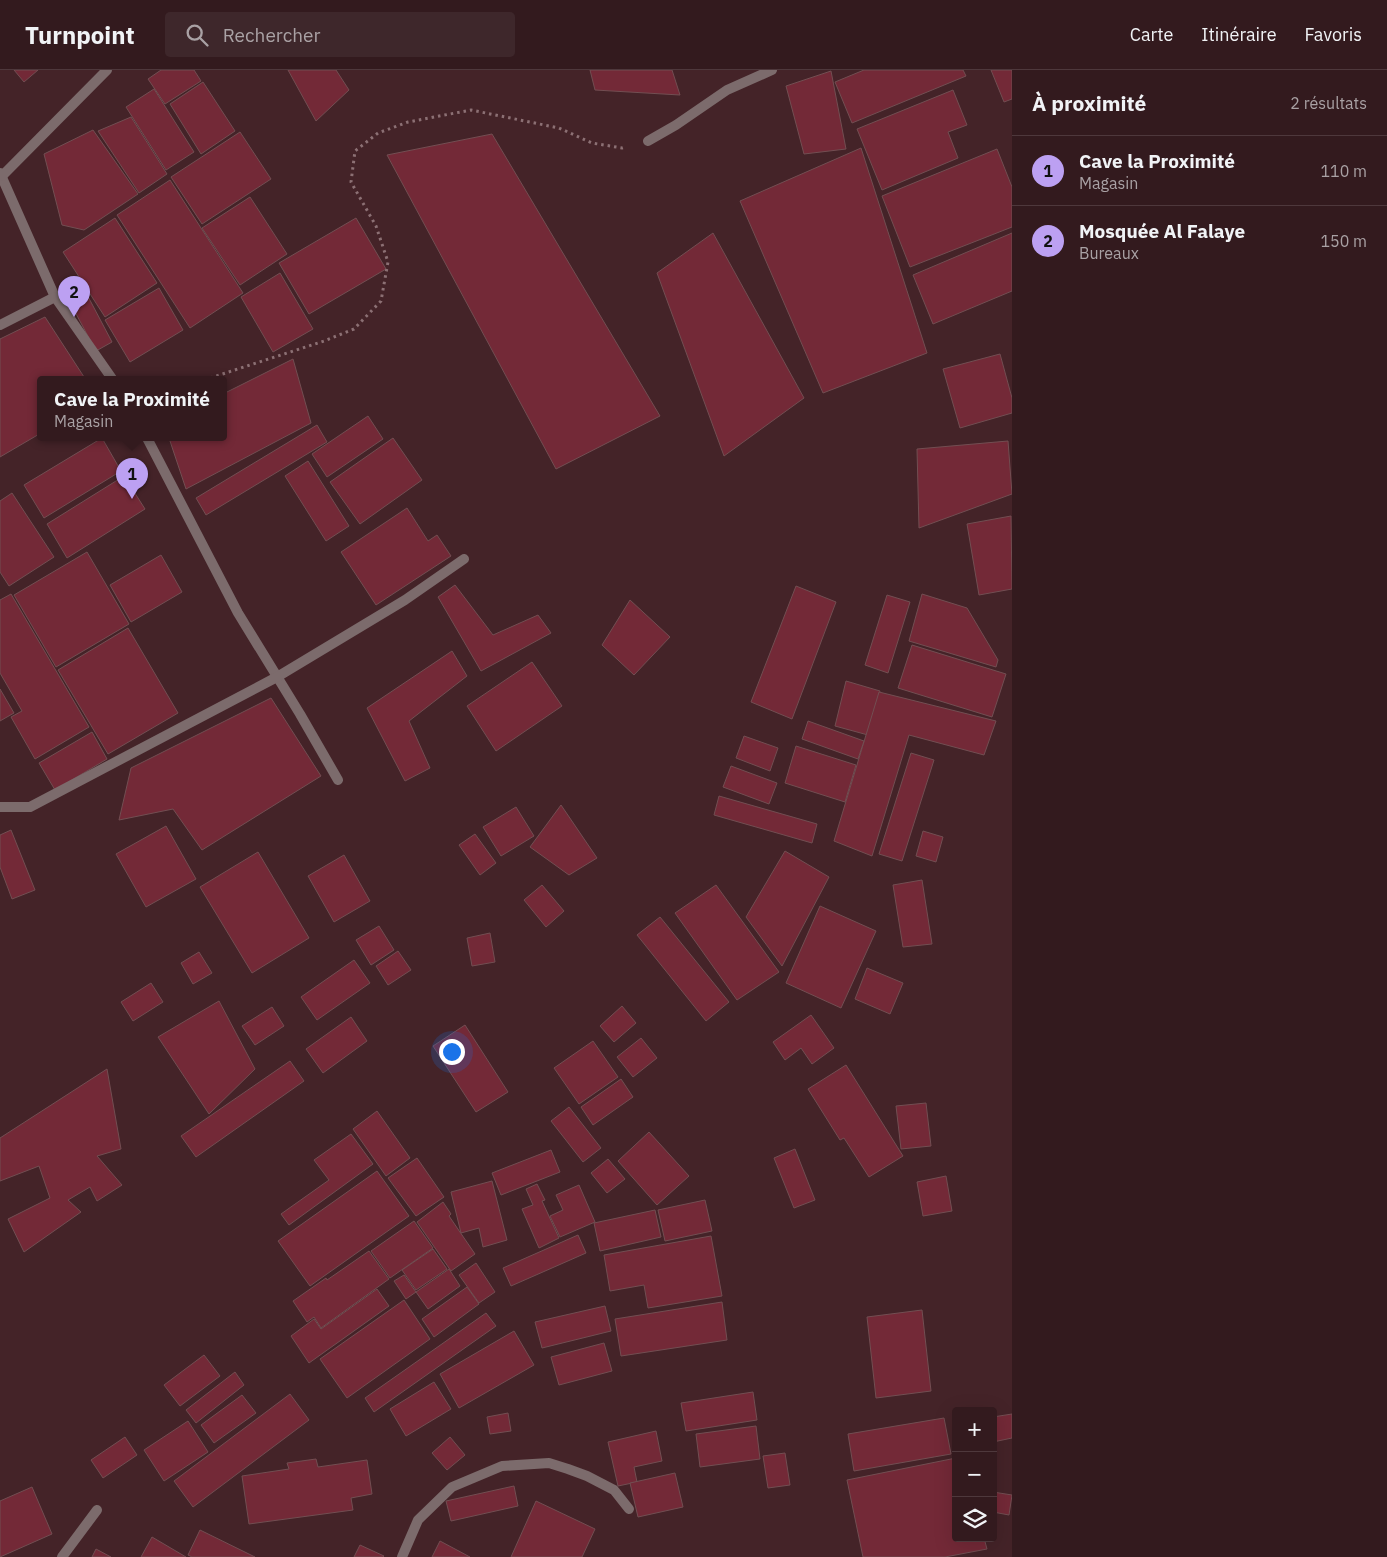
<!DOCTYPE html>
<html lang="fr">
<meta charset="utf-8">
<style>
body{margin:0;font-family:"IBM Plex Sans",sans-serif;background:#3e272b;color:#f1f3f6}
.controls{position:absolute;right:15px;bottom:15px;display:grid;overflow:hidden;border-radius:5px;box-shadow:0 5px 20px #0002}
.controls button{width:45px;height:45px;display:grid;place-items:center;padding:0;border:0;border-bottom:1px solid #4e383c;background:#331a1e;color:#f1f3f6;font:25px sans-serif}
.you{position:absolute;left:451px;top:981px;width:18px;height:18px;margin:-12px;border:4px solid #fff;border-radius:50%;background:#1a73e8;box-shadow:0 0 0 8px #1a73e833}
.badge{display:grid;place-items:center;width:32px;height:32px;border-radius:50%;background:#bca0f2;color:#111;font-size:16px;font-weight:700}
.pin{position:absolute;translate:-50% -41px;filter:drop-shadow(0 1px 2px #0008)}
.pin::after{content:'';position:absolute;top:26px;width:18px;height:15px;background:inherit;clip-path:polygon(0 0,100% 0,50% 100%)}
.popup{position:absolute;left:37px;top:306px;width:190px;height:65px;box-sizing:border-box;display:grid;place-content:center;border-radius:5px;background:#331a1e;filter:drop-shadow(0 1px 4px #0005);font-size:16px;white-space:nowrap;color:#a9a1a4}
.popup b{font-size:19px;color:#f1f3f6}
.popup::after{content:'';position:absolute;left:50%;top:100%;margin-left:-10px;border:10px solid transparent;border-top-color:#331a1e}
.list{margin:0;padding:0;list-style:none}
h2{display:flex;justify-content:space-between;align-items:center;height:65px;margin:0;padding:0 20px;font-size:21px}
h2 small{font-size:16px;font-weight:400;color:#a9a1a4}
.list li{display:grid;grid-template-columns:32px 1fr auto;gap:15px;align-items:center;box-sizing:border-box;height:70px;padding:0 20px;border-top:1px solid #4e383c}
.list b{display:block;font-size:19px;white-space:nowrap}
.list p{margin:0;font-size:16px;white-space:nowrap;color:#a9a1a4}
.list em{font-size:16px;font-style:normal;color:#a9a1a4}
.icon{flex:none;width:28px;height:28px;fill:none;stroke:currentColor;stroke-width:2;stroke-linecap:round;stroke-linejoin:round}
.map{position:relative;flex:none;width:1012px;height:1487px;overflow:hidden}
header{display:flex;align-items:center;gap:30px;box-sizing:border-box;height:70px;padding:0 25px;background:#331a1e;border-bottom:1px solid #4e383c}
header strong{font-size:24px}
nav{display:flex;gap:28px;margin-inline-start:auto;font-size:18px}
.search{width:350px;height:45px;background:#3e272b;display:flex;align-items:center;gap:12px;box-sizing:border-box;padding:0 18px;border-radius:5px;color:#a9a1a4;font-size:19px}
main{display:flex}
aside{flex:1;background:#331a1e}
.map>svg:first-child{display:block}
.building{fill:#732937;stroke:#724e52}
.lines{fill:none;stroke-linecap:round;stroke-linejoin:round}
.path{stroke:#8c7074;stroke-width:3;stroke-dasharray:2.5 4;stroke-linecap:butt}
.minor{stroke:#7c6b6c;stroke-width:10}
</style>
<header>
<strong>Turnpoint</strong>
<div class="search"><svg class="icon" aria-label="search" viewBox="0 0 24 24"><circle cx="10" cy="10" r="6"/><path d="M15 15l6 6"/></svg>Rechercher</div>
<nav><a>Carte</a><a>Itinéraire</a><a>Favoris</a></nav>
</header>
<main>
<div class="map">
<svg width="1012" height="1487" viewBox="0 0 1012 1487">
<rect width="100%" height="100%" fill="#442328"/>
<g class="building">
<polygon points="14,0 38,0 24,12"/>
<polygon points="161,0 194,0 201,11 165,34 148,9"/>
<polygon points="288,0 336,0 349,20 316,51"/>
<polygon points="590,0 672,0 680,25 595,20"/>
<polygon points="864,0 963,0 966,6 852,53 835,12"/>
<polygon points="991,0 1012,0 1012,29 1004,32"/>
<polygon points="831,1 846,79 804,84 786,16"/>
<polygon points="203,12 235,61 201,84 170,34"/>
<polygon points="154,19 194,82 166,100 126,37"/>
<polygon points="953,20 967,55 948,62 958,88 882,120 857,59"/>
<polygon points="131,47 167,104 139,123 98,61"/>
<polygon points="93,60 138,124 84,160 62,155 44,84"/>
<polygon points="240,62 271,109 202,154 171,107"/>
<polygon points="492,64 660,346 556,399 387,85"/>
<polygon points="861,78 927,283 823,323 740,131"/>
<polygon points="997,79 1012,117 1012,157 910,197 882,126"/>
<polygon points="170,110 243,223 190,258 117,145"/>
<polygon points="250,127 287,184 240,215 202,158"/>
<polygon points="115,148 157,213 105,247 63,182"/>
<polygon points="356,148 386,199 309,244 279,193"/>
<polygon points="713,163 804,328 724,386 657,203"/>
<polygon points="1012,163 1012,221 933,254 913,205"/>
<polygon points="280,203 313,259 273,282 241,227"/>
<polygon points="83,217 112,272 96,281 67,227"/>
<polygon points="159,218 183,260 130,292 105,250"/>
<polygon points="45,247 86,310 41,310 41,363 0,387 0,269"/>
<polygon points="1000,284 1012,328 1012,343 960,358 943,299"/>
<polygon points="293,289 311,353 186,419 169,368 223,368 223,324"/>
<polygon points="368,346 383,369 327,407 312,384"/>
<polygon points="317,355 327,372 206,445 196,428"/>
<polygon points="102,368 121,401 44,448 24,415"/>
<polygon points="393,368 422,410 360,454 330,412"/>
<polygon points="1008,371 1012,424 919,458 917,379"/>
<polygon points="308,391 349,456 326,471 285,406"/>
<polygon points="124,406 145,439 67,488 47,454"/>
<polygon points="12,423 54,487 9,516 0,502 0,431"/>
<polygon points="407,438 428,471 437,465 451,486 376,535 341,482"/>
<polygon points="1011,446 1012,519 979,525 967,454"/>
<polygon points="87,482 129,554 56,597 14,525"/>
<polygon points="161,485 182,522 131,552 110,515"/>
<polygon points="455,515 493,565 538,545 551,563 481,601 438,527"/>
<polygon points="796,516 836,532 792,649 751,632"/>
<polygon points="11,524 89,657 35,689 11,647 22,641 0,603 0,530"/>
<polygon points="922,524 967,538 998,590 996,597 909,571"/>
<polygon points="887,525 910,532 888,603 865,595"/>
<polygon points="630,530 670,567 634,605 602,575"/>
<polygon points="128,558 178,643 108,684 58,600"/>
<polygon points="912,575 1006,604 992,647 898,618"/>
<polygon points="452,581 467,606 409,651 430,698 405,711 367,638"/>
<polygon points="532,592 562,636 496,681 467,636"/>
<polygon points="846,611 880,621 868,665 835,656"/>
<polygon points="0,619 14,643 0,651"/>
<polygon points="879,622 996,651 984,685 909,665 872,786 834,771"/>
<polygon points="271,628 321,706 202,780 173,739 119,750 131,698"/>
<polygon points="808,651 864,671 858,689 802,669"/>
<polygon points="92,662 107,689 55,720 39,693"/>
<polygon points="744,666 778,678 770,701 736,688"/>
<polygon points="796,676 856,695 845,732 785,713"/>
<polygon points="911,683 934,690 902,791 879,784"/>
<polygon points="731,696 777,713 769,734 723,717"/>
<polygon points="719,726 817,754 812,773 714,745"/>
<polygon points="561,735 597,788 569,805 530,777"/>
<polygon points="516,737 534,766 501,786 483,757"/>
<polygon points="166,756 196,809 146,837 116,784"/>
<polygon points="11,760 35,820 12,829 0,797 0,765"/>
<polygon points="923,761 943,767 936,792 916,786"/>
<polygon points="475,764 496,793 480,805 459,775"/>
<polygon points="785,781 829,807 782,896 746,847"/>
<polygon points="258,782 309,868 252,903 200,817"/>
<polygon points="344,785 370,831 334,852 308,806"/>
<polygon points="922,810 932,874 903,877 893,815"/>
<polygon points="542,815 564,841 546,857 524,830"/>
<polygon points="716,815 779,902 737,930 675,843"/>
<polygon points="820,836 876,861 841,938 786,913"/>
<polygon points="660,847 729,932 706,951 637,865"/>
<polygon points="379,856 394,880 371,895 356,870"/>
<polygon points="490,863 495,892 472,896 467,868"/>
<polygon points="398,881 411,900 388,915 376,896"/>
<polygon points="199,882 212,903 193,914 181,893"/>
<polygon points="354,890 370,913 317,950 301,927"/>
<polygon points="867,898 903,913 890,944 855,929"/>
<polygon points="151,913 163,932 133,951 121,932"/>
<polygon points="219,931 255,999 209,1044 158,967"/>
<polygon points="622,936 636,953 614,972 600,956"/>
<polygon points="272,937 284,956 255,975 242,956"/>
<polygon points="811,945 834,978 812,994 801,978 785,990 773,972"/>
<polygon points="351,947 367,971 323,1003 306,979"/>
<polygon points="465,955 508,1022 476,1042 433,976"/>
<polygon points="641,968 657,988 633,1007 617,987"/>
<polygon points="593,971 618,1007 579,1034 554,998"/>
<polygon points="290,991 304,1011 196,1087 181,1066"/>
<polygon points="846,995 903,1086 869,1107 844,1068 840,1070 808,1019"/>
<polygon points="107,999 121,1079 97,1086 122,1115 97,1131 90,1117 68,1130 81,1142 24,1182 8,1149 50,1128 39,1096 0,1111 0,1068"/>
<polygon points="621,1009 633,1027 593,1055 581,1037"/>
<polygon points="926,1033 931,1076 901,1079 896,1036"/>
<polygon points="569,1037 601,1078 583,1092 551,1051"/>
<polygon points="377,1041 410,1088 386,1106 353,1059"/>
<polygon points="649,1062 689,1106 657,1135 618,1091"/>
<polygon points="351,1064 373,1094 289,1155 281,1144 329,1110 314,1090"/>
<polygon points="795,1079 815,1130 794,1138 774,1088"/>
<polygon points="551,1080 560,1102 501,1125 492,1103"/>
<polygon points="417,1088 444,1127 416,1146 388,1108"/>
<polygon points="608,1089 625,1109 607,1123 591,1103"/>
<polygon points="377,1101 409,1146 310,1216 278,1171"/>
<polygon points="946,1106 952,1141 923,1146 917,1112"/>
<polygon points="492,1111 507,1170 483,1177 479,1158 461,1163 451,1122"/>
<polygon points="537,1114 545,1130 542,1131 559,1168 539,1178 522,1139 533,1135 526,1119"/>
<polygon points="579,1115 595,1152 560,1167 550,1146 563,1140 556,1125"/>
<polygon points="705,1130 712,1161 665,1171 658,1140"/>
<polygon points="443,1132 451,1144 449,1146 475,1184 451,1201 417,1152"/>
<polygon points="655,1140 661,1167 600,1181 594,1153"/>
<polygon points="414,1151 433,1178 390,1208 371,1181"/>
<polygon points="578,1165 586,1183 511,1216 503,1198"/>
<polygon points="711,1166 722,1226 648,1238 644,1215 610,1221 604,1185"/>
<polygon points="433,1179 447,1199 416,1220 402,1200"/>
<polygon points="369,1181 389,1209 321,1258 314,1247 307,1252 293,1231 326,1208 327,1210"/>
<polygon points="476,1193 495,1222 479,1233 459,1205"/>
<polygon points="449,1199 460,1216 428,1239 416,1222"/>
<polygon points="404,1205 416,1222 406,1229 394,1211"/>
<polygon points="467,1217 479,1234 434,1267 422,1249"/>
<polygon points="377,1219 389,1236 309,1293 291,1266 314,1249 321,1259"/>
<polygon points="404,1230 430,1269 347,1328 320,1289"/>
<polygon points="722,1232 727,1270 621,1286 615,1249"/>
<polygon points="605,1236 611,1261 542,1278 535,1252"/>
<polygon points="922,1240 931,1321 876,1328 867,1247"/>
<polygon points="486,1243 496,1256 374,1342 365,1328"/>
<polygon points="514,1261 534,1295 459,1338 440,1304"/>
<polygon points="604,1273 612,1301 559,1315 551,1287"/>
<polygon points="204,1285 220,1306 180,1336 164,1315"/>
<polygon points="235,1302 244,1315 196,1353 186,1340"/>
<polygon points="434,1312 451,1339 406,1366 390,1339"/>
<polygon points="753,1322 757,1350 686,1361 681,1333"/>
<polygon points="290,1324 309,1350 193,1437 174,1411"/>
<polygon points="242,1325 256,1343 214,1373 201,1355"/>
<polygon points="508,1343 511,1361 490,1364 487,1347"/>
<polygon points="1012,1344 1012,1368 993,1372 993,1347"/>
<polygon points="944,1348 951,1384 854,1401 848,1364"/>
<polygon points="188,1351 208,1382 164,1411 144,1380"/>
<polygon points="756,1356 760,1389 700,1397 696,1364"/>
<polygon points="656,1361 662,1391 634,1397 637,1412 618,1416 608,1372"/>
<polygon points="125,1367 137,1385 103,1408 91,1390"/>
<polygon points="450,1367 465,1385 447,1400 432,1383"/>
<polygon points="785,1383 790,1415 768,1418 763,1386"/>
<polygon points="956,1388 956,1468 984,1468 987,1479 945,1487 863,1487 847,1410"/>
<polygon points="316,1389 318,1397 367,1390 372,1424 351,1428 353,1440 249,1454 242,1406 289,1399 287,1393"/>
<polygon points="675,1403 683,1437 638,1447 630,1413"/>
<polygon points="514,1416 518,1436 451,1451 446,1431"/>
<polygon points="32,1417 52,1464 0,1487 0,1431"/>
<polygon points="993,1422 1012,1425 1009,1445 993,1442"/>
<polygon points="536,1431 595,1459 582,1487 511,1487"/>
<polygon points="200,1460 255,1487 192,1487 188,1485"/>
<polygon points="152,1467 186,1487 141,1487"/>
<polygon points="440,1471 470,1487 432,1487"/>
<polygon points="360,1475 384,1486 383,1487 354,1487"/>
<polygon points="96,1479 111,1487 92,1487"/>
</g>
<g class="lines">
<polyline class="path" points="204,310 324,271 354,259 381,231 388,192 376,156 351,112 355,81 378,63 408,52 471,40 559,58 592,73 622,78 625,77"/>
<g class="minor">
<polyline points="648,71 676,55 727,20 772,0"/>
<polyline points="0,103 55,227 113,310"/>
<polyline points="2,106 107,0"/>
<polyline points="0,255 55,227"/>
<polyline points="147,368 238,543 300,644 338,710"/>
<polyline points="0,737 30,737 277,607 405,530 464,489"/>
<polyline points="62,1487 97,1440"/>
<polyline points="402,1487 418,1450 452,1417 502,1396 549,1393 568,1399 587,1406 614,1420 629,1439"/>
</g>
</g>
</svg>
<div class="controls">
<button>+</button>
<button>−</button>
<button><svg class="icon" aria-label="layers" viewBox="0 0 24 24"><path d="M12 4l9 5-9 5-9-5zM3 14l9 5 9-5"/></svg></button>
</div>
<div class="you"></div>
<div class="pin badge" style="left:132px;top:429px">1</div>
<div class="popup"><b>Cave la Proximité</b>Magasin</div>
<div class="pin badge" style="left:74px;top:247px">2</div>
</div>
<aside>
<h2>À proximité<small>2 résultats</small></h2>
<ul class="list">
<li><span class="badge">1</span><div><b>Cave la Proximité</b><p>Magasin</p></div><em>110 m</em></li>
<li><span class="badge">2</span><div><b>Mosquée Al Falaye</b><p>Bureaux</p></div><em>150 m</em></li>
</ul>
</aside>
</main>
